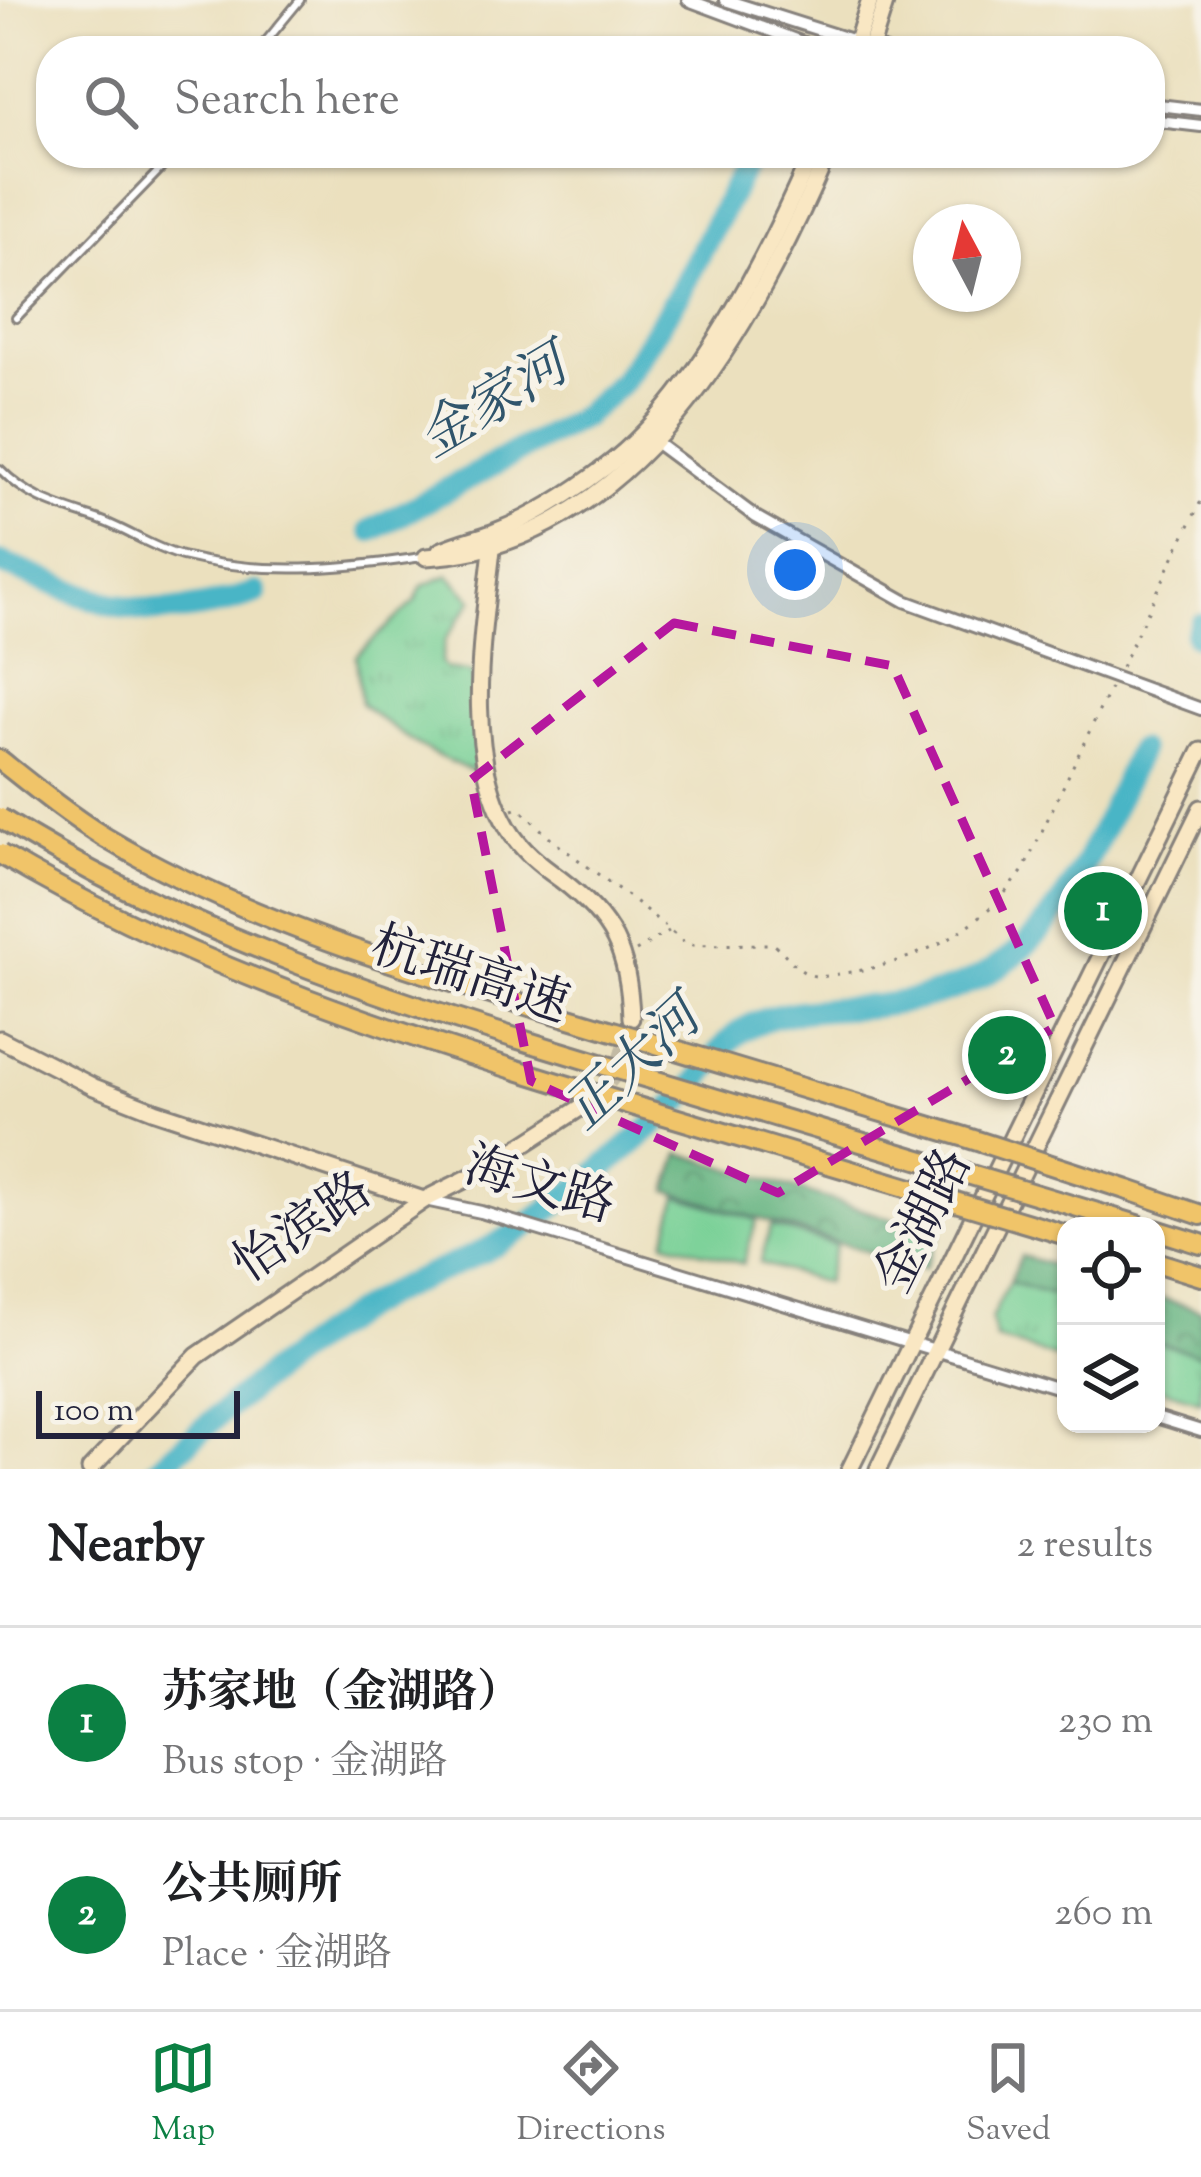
<!DOCTYPE html>
<meta charset="utf-8">
<style>
body{margin:0;font-family:"Sorts Mill Goudy","Noto Serif SC",serif;background:#f6f6f6;color:#202124}
.controls{position:absolute;right:36px;bottom:36px;display:grid;overflow:hidden;border-radius:24px;box-shadow:0 3px 9px #0004}
.controls button{width:108px;height:108px;display:grid;place-items:center;padding:0;border:0;border-bottom:3px solid #e0e0e0;background:#fff;color:#202124;font:60px sans-serif}
.compass{position:absolute;left:913px;top:204px;width:108px;height:108px;border-radius:50%;background:#fff;box-shadow:0 3px 9px #0004;rotate:353deg}
.scale{position:absolute;left:36px;bottom:30px;width:204px;box-sizing:border-box;padding-left:12px;border:6px solid #22223b;border-top:0;font-size:33px;line-height:42px;white-space:nowrap;color:#22223b;-webkit-text-stroke:9px #f7f3e8;paint-order:stroke}
.you{position:absolute;left:795px;top:570px;width:42px;height:42px;margin:-30px;border:9px solid #fff;border-radius:50%;background:#1a73e8;box-shadow:0 0 0 18px #1a73e833}
.badge{display:grid;place-items:center;width:78px;height:78px;border-radius:50%;background:#0b8043;color:#fff;font-size:39px;font-weight:700}
.pin{position:absolute;translate:-50% -50%;border:6px solid #fff;box-shadow:0 3px 12px #0006}
.list{margin:0;padding:0;list-style:none}
h2{display:flex;justify-content:space-between;align-items:center;height:156px;margin:0;padding:0 48px;font-size:51px}
h2 small{font-size:39px;font-weight:400;color:#757577}
.list li{display:grid;grid-template-columns:78px 1fr auto;gap:36px;align-items:center;box-sizing:border-box;height:192px;padding:0 48px;border-top:3px solid #e0e0e0}
.list b{display:block;font-size:45px;white-space:nowrap}
.list p{margin:0;font-size:39px;white-space:nowrap;color:#757577}
.list em{font-size:39px;font-style:normal;color:#757577}
.icon{flex:none;width:66px;height:66px;fill:none;stroke:currentColor;stroke-width:2;stroke-linecap:round;stroke-linejoin:round}
.map{position:relative;flex:none;width:1201px;height:1469px;overflow:hidden}
.search{position:absolute;background:#fff;box-shadow:0 3px 9px #0004;left:36px;right:36px;top:36px;height:132px;display:flex;align-items:center;gap:30px;box-sizing:border-box;padding:0 42px;border-radius:48px;color:#757577;font-size:45px}
.sheet{height:540px;background:#fff}
nav{display:flex;justify-content:space-around;align-items:center;box-sizing:border-box;height:168px;border-top:3px solid #e0e0e0;background:#fff;font-size:33px;color:#757577}
nav a{display:grid;justify-items:center;gap:6px}
nav .on{color:#0b8043}
.map>svg:first-child{display:block}
.grass{fill:url(#grass-tufts);stroke:#4d7968;stroke-width:3}
.forest{fill:url(#forest-crowns);stroke:#426a5d;stroke-width:3}
.green{fill:#78d096;stroke:#4d7968;stroke-width:3}
.lines{fill:none;stroke-linecap:round;stroke-linejoin:round}
.river{stroke:#49b5c6;stroke-width:24}
.building{fill:url(#building-cross-hatch)}
.secondary-tunnel{stroke:#c3baa4;stroke-width:15;stroke-dasharray:15 8;stroke-linecap:butt}
.lane-casing{stroke:#86817c;stroke-width:12}
.street-casing{stroke:#86817c;stroke-width:16}
.secondary-casing{stroke:#86817c;stroke-width:21}
.highway-casing{stroke:#86817c;stroke-width:24}
.path{stroke:#86817c;stroke-width:3;stroke-dasharray:3 9;stroke-linecap:butt}
.lane{stroke:#fff;stroke-width:6}
.street{stroke:#fff;stroke-width:10}
.secondary{stroke:#f9e7c3;stroke-width:15}
.highway{stroke:#f0c469;stroke-width:18}
.highway-bridge-casing{stroke:#86817c;stroke-width:24;stroke-linecap:butt}
.highway-bridge{stroke:#f0c469;stroke-width:18}
.marked{fill:none;stroke:#b5179e;stroke-width:9;stroke-dasharray:24 15;stroke-linejoin:round}
.labels{text-anchor:middle;dominant-baseline:central;stroke-width:10;stroke-linejoin:round;paint-order:stroke}
.street-label{font-size:51px;fill:#22223b;stroke:#f7f3e8}
.water-label{font-size:54px;font-style:italic;fill:#30556c;stroke:#f7f3e8}
</style>
<div class="map">
<svg width="1201" height="1469" viewBox="0 0 1201 1469">
<defs>
<pattern id="grass-tufts" width="24" height="20" patternUnits="userSpaceOnUse" patternTransform="scale(3)"><rect width="24" height="20" fill="#78d096"/><path d="M3 7l-1-3M5 7V3M7 7l1-3M15 17l-1-3M17 17v-4M19 17l1-3" fill="none" stroke="#68b282"/></pattern>
<pattern id="forest-crowns" width="20" height="18" patternUnits="userSpaceOnUse" patternTransform="scale(3)"><rect width="20" height="18" fill="#62b27f"/><path d="M2 6a3 3 0 1 1 6 0M12 15a3 3 0 1 1 6 0" fill="none" stroke="#509069"/></pattern>
<pattern id="building-cross-hatch" width="8" height="8" patternUnits="userSpaceOnUse" patternTransform="scale(3)"><rect width="8" height="8" fill="#d6a5c4"/><path d="M0 0l8 8M0 8l8-8" fill="none" stroke="#ad86a0"/></pattern>
</defs>
<rect width="100%" height="100%" fill="#f7f3e8"/>
<filter id="ink" filterUnits="userSpaceOnUse"><feTurbulence type="fractalNoise" baseFrequency=".00833" numOctaves="2"/><feDisplacementMap in="SourceGraphic" scale="24" xChannelSelector="R" yChannelSelector="G"/><feConvolveMatrix kernelMatrix="1 2 1 2 8 2 1 2 1" color-interpolation-filters="sRGB"/></filter>
<filter id="wash" filterUnits="userSpaceOnUse"><feTurbulence type="fractalNoise" baseFrequency=".004" numOctaves="4" result="noise"/><feDisplacementMap in="SourceGraphic" scale="48" xChannelSelector="R" yChannelSelector="G"/><feGaussianBlur stdDeviation="2.7" result="paint"/><feColorMatrix in="noise" values="0 0 0 0 0 0 0 0 0 0 0 0 0 0 0 0 0 1.4 0 .05"/><feComposite in="paint" operator="in"/></filter>
<g filter="url(#wash)">
<rect width="100%" height="100%" fill="#ebe0be"/>
<g class="grass">
<path d="M449,575L473,600L445,640L441,663L446,669L473,673L472,705L481,774C434,758 399,735 361,704L356,656L415,601L422,586Z"/>
<polygon points="1009,1282 1066,1299 1066,1361 996,1339 991,1319"/>
<polygon points="1156,1342 1201,1355 1201,1401 1156,1387"/>
</g>
<g class="forest">
<polygon points="680,1153 940,1234 924,1269 668,1191"/>
<polygon points="1021,1256 1066,1269 1066,1299 1009,1282"/>
<polygon points="1156,1297 1201,1310 1201,1355 1156,1342"/>
</g>
<g class="green">
<polygon points="678,1196 757,1220 743,1264 665,1241"/>
<polygon points="771,1226 836,1245 825,1283 760,1263"/>
</g>
<g class="lines">
<g class="river">
<polyline points="372,530 584,416 623,381 679,294 752,153"/>
<path d="M0,563C107,603 140,631 256,593"/>
<polyline points="1196,635 1201,625"/>
<path d="M158,1469C221,1412 286,1356 358,1311C411,1277 476,1262 528,1225C581,1187 636,1143 683,1098C704,1078 719,1045 743,1030C778,1007 836,1010 876,1006C1046,986 1075,888 1139,751"/>
</g>
</g>
<g id="blocks">
<polygon class="building" points="1007,1037 1023,1044 1006,1081 990,1074"/>
</g>
</g>
<g filter="url(#ink)">
<use href="#blocks" fill-opacity="0" stroke="#86817c" stroke-width="3"/>
<g class="lines">
<polyline class="secondary-tunnel" points="594,1099 616,1074 629,1028"/>
<g class="lane-casing">
<g id="lane">
<polyline points="258,51 300,0"/>
<polyline points="16,318 176,153"/>
<path d="M0,469C29,499 58,506 97,519C126,529 152,548 182,556C262,576 341,569 422,557"/>
</g>
</g>
<g class="street-casing">
<g id="street">
<polyline points="688,0 825,51"/>
<polyline points="725,0 886,51"/>
<polyline points="1150,104 1201,110"/>
<polyline points="1150,120 1201,126"/>
<polyline points="651,439 756,517 905,601 1201,709"/>
<polyline points="425,1200 481,1212 1066,1390"/>
<polyline points="1156,1417 1201,1431"/>
</g>
</g>
<g class="secondary-casing">
<g id="secondary">
<polyline points="854,51 870,0"/>
<polyline points="870,51 886,0"/>
<path d="M493,540C484,628 461,748 508,828C521,850 540,865 560,879C613,919 629,952 631,1018"/>
<path d="M440,551C457,543 475,539 492,533C532,518 571,493 604,468C694,402 768,254 812,153"/>
<path d="M426,557C635,547 755,322 828,153"/>
<polyline points="0,1039 94,1087 155,1111 424,1200"/>
<polyline points="90,1469 197,1356 424,1200 484,1170 594,1099"/>
<polyline points="850,1469 1201,751"/>
<polyline points="878,1469 1201,808"/>
</g>
</g>
<g class="highway-casing">
<g id="highway">
<path d="M0,760C34,787 67,814 104,837C235,915 388,963 533,1007"/>
<polyline points="1128,1190 1201,1215"/>
<polyline points="1156,1230 1201,1244"/>
<polyline points="1156,1262 1201,1276"/>
</g>
</g>
<g class="path">
<polyline points="1121,667 1201,501"/>
<path d="M513,810L519,808L553,841L641,906L687,945L773,944C786,952 793,968 808,974C819,979 833,975 844,973C917,963 981,930 1024,869L1111,686"/>
<polyline points="636,951 669,931"/>
</g>
<use href="#lane" class="lane"/>
<use href="#street" class="street"/>
<use href="#secondary" class="secondary"/>
<use href="#highway" class="highway"/>
<g class="highway-bridge-casing">
<g id="highway-bridge">
<path d="M0,818C196,942 417,1009 637,1075C805,1125 973,1176 1141,1226"/>
<path d="M0,854C197,971 412,1039 631,1105C776,1148 921,1192 1066,1235"/>
<polyline points="533,1007 965,1137 1128,1190"/>
</g>
</g>
<use href="#highway-bridge" class="highway-bridge"/>
</g>
</g>
<path class="marked" d="M674,623L893,666L1055,1027L778,1193L531,1081L471,780Z"/>
<g class="labels">
<g class="street-label">
<text transform="translate(469 978) rotate(18)">杭瑞高速</text>
<text transform="translate(539 1188) rotate(16)">海文路</text>
<text transform="translate(926 1222) rotate(-64)">金湖路</text>
<text transform="translate(304 1230) rotate(-34)">怡滨路</text>
</g>
<g class="water-label">
<text transform="translate(495 405) rotate(-31)">金家河</text>
<text transform="translate(635 1067) rotate(-43)">正大河</text>
</g>
</g>
</svg>
<div class="controls">
<button><svg class="icon" aria-label="locate" viewBox="0 0 24 24"><circle cx="12" cy="12" r="6"/><path d="M12 2v4M12 18v4M2 12h4M18 12h4"/></svg></button>
<button><svg class="icon" aria-label="layers" viewBox="0 0 24 24"><path d="M12 4l9 5-9 5-9-5zM3 14l9 5 9-5"/></svg></button>
</div>
<svg class="compass" viewBox="-18 -18 36 36"><path d="M0-13l5 13h-10z" fill="#e53935"/><path d="M0 13l5-13h-10z" fill="#757577"/></svg>
<div class="scale">100 m</div>
<div class="you"></div>
<div class="pin badge" style="left:1103px;top:911px">1</div>
<div class="pin badge" style="left:1007px;top:1055px">2</div>
<div class="search"><svg class="icon" aria-label="search" viewBox="0 0 24 24"><circle cx="10" cy="10" r="6"/><path d="M15 15l6 6"/></svg>Search here</div>
</div>
<section class="sheet">
<h2>Nearby<small>2 results</small></h2>
<ul class="list">
<li><span class="badge">1</span><div><b>苏家地（金湖路）</b><p>Bus stop · 金湖路</p></div><em>230 m</em></li>
<li><span class="badge">2</span><div><b>公共厕所</b><p>Place · 金湖路</p></div><em>260 m</em></li>
</ul>
</section>
<nav>
<a class="on"><svg class="icon" aria-label="map" viewBox="0 0 24 24"><path d="M3 6l6-2 6 2 6-2v14l-6 2-6-2-6 2zM9 4v14M15 6v14"/></svg>Map</a>
<a><svg class="icon" aria-label="directions" viewBox="0 0 24 24"><path d="M12 3l9 9-9 9-9-9zM9 14v-3h6M13 9l2 2-2 2"/></svg>Directions</a>
<a><svg class="icon" aria-label="saved" viewBox="0 0 24 24"><path d="M7 4h10v16l-5-4-5 4z"/></svg>Saved</a>
</nav>
